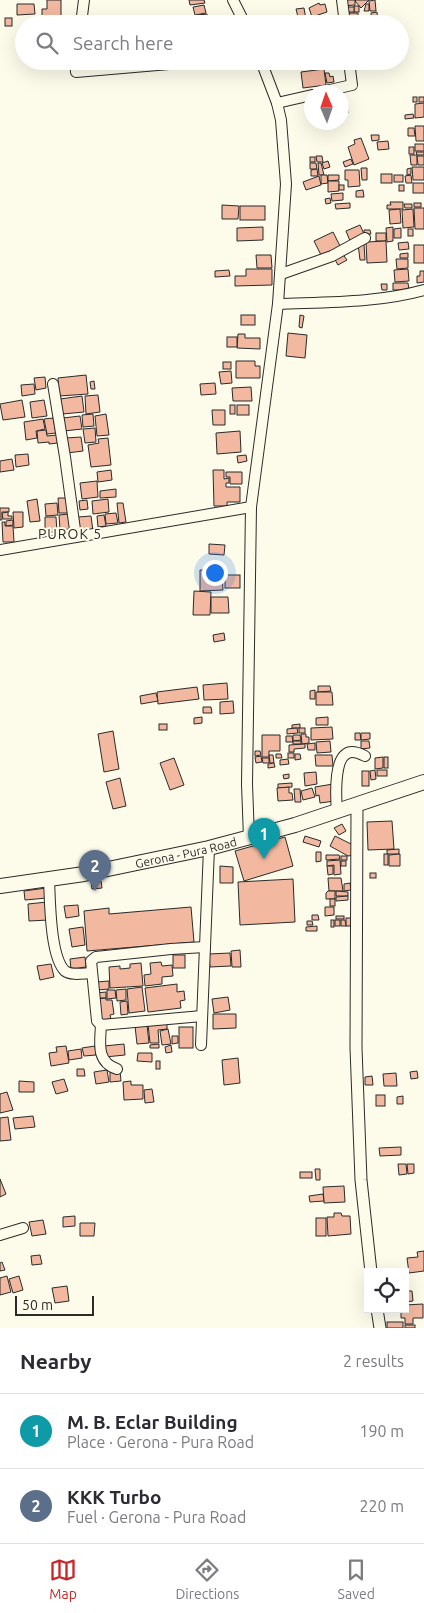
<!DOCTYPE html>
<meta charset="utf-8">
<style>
body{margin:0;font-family:Ubuntu,sans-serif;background:#f7f7f7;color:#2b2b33}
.controls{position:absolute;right:15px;bottom:15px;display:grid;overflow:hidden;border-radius:0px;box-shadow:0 5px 20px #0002}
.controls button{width:45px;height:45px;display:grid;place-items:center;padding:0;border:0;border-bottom:1px solid #e1e1e2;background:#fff;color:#2b2b33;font:25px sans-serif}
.compass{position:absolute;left:304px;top:85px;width:45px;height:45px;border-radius:50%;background:#fff;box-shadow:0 5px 20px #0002;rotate:358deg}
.scale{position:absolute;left:15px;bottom:12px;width:79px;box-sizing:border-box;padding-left:5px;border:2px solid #2b2b2b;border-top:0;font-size:14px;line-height:18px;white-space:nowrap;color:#2b2b2b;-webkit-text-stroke:4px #fdfbea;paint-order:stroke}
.you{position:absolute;left:214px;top:572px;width:18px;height:18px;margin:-12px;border:4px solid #fff;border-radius:50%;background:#1a73e8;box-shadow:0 0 0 8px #1a73e833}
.badge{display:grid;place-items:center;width:32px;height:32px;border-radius:50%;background:#c62828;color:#fff;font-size:16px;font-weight:700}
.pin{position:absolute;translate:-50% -41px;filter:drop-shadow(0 1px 2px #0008)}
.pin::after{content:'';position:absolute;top:26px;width:18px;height:15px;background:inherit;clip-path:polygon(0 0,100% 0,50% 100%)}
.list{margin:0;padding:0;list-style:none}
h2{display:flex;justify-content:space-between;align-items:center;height:65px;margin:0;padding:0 20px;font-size:21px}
h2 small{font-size:16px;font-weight:400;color:#7c7c81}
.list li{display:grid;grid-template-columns:32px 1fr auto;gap:15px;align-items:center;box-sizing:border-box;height:75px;padding:0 20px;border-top:1px solid #e1e1e2}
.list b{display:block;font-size:19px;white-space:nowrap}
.list p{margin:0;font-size:16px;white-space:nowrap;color:#7c7c81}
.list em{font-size:16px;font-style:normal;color:#7c7c81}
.icon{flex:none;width:28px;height:28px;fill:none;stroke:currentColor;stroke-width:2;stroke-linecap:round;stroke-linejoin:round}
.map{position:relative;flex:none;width:424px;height:1328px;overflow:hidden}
.search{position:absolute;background:#fff;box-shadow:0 5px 20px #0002;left:15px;right:15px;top:15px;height:55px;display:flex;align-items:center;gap:12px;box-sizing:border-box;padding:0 18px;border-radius:28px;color:#7c7c81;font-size:19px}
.sheet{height:215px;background:#fff}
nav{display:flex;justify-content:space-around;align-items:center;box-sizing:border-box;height:70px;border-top:1px solid #e1e1e2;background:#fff;font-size:14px;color:#7c7c81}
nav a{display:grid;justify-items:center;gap:2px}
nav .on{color:#c62828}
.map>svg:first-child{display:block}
.building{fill:#f2b8a0;stroke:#2b2b2b}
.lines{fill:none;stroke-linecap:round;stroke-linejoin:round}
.minor-casing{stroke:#2b2b2b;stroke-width:12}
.tertiary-casing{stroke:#2b2b2b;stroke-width:13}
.secondary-casing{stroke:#2b2b2b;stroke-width:16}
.minor{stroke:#fdfbea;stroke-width:10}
.tertiary{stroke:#fdfbea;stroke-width:11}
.secondary{stroke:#fdfbea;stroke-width:14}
.labels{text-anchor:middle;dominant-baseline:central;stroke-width:4;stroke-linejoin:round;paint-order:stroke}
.street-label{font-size:12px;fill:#2b2b2b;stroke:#fdfbea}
.neighbourhood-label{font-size:14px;letter-spacing:1px;fill:#2b2b2b;stroke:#fdfbea}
</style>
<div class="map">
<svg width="424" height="1328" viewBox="0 0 424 1328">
<rect width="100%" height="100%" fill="#fdfbea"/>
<g class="building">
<polygon points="47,0 61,0 61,19 42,20 42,9 47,9"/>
<polygon points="189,0 204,0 205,3 190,5"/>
<polygon points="343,0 355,0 355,5 343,6"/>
<polygon points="356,0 369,0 361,8 355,1"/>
<polygon points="375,0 376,11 370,11 369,1"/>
<polygon points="319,3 320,5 325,4 327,12 312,17 309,8"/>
<polygon points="17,4 34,4 35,14 17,15"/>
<polygon points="366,4 369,4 369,11 364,11"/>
<polygon points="204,5 206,13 195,15 193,7"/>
<rect x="354" y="6" width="5" height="6"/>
<rect x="345" y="7" width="9" height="5"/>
<polygon points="304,8 306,20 299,21 296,9"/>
<polygon points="377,12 378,23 372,24 371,13"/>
<polygon points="347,13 358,13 358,19 347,20"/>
<polygon points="207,14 208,19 199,21 197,15"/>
<rect x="5" y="18" width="7" height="8"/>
<rect x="347" y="20" width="11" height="4"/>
<rect x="400" y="40" width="5" height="8"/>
<polygon points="313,61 336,61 326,64 326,67 317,68 317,64 313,64"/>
<polygon points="324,69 326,85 303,88 301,72"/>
<polygon points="325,73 329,73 330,77 333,76 334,82 327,83"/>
<rect x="413" y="97" width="4" height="5"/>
<rect x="419" y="97" width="5" height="5"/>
<polygon points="424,103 424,117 415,118 415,104"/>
<polygon points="348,105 348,113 342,113 342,108"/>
<polygon points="413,114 414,118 405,119 405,115"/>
<polygon points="415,126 424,126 424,141 416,141"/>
<polygon points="408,128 414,128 415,136 408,136"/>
<polygon points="371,135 379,135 379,140 372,141"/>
<polygon points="361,138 369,159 354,165 348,147 355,144 354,140"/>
<polygon points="388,141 389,149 378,150 377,142"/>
<rect x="415" y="144" width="9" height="7"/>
<rect x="409" y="147" width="5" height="7"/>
<polygon points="416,152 424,152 424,155 417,155"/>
<polygon points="410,155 417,155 417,165 411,165"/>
<polygon points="316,156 322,156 323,162 317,162"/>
<polygon points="417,156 424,156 424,165 418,165"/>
<rect x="310" y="157" width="5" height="5"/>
<polygon points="351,159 353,164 345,167 343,162"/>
<polygon points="328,161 330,167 324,169 322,163"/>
<polygon points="310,163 316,163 317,169 310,169"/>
<polygon points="318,163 321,163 324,175 319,175"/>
<polygon points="412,167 424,167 424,180 413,180"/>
<polygon points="361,168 367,168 367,180 362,180"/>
<polygon points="411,168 411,174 407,175 407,169"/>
<polygon points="317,169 318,176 311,176 311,170"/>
<polygon points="345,170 359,170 360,186 348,187 348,180 345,180"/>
<rect x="381" y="174" width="11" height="9"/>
<polygon points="321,175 327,175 328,183 321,184"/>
<polygon points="328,175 339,175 339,180 328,181"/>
<rect x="394" y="175" width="9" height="7"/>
<polygon points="411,175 412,183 406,183 405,176"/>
<polygon points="319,176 321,185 306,190 303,182"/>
<polygon points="328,181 339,181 339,191 328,192"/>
<rect x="413" y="183" width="11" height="10"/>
<rect x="339" y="185" width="5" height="5"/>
<rect x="399" y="185" width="5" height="6"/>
<polygon points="363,190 364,197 356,197 356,191"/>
<polygon points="343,193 343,200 332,201 331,194"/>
<polygon points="330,198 331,203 326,204 325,199"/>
<polygon points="390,202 403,202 403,209 387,209 387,205 391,205"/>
<polygon points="350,203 350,208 336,209 335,204"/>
<rect x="414" y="203" width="7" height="4"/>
<polygon points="404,204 412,204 412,208 405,208"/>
<polygon points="222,205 239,206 238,219 222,219"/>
<rect x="240" y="206" width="25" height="14"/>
<polygon points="414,208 424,208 424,229 415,229"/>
<polygon points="400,209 401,223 390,224 389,210"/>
<polygon points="413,209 414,227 403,228 402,210"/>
<polygon points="360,225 364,234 350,241 346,231"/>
<polygon points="263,227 263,240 237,241 237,228"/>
<polygon points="393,227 393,241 387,242 386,228"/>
<polygon points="401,228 401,238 394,238 394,229"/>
<rect x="408" y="229" width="5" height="7"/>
<polygon points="364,230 370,230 371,234 364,235"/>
<polygon points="333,232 341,248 322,257 314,241"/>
<rect x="376" y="233" width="10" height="8"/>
<polygon points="386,241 387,262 367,263 366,242"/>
<polygon points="408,242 409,249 399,250 398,243"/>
<polygon points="358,244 364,244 365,260 360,260"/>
<rect x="414" y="245" width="10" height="18"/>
<polygon points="342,253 347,260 338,265 334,258"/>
<polygon points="408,253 408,258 400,258 400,254"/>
<polygon points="256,255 271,255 272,268 257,268"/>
<polygon points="396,259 408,259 408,268 397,269"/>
<polygon points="246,269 272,269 272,285 235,286 235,276 246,276"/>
<polygon points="408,269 409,281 395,282 394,270"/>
<polygon points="229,270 230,276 215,277 215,271"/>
<polygon points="420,271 424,271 424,282 417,283 417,276 420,276"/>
<polygon points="393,283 408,283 409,290 393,290"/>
<polygon points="381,284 387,284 387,290 382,290"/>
<rect x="241" y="315" width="14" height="10"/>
<polygon points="300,315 304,316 302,328 299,327"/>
<polygon points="288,333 307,335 305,358 286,356"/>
<polygon points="238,334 245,334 245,338 260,338 260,349 237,348"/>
<rect x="227" y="337" width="10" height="10"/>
<polygon points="236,361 255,361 255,366 260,366 260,378 236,378"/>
<rect x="223" y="362" width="8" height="7"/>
<polygon points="231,371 232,383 221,384 219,372"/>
<polygon points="86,375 88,394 59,396 58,378"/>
<polygon points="45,377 46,388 36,390 34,378"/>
<polygon points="94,381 95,389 91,389 90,382"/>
<polygon points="215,383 216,394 201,395 200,384"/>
<polygon points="34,384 35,394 22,396 21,385"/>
<polygon points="251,387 252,401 233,401 232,388"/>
<polygon points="98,395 100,412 86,414 85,396"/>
<polygon points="82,396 84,412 62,414 60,399"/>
<polygon points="22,400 25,417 3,420 0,404"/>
<polygon points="44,400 47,416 32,418 30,402"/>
<rect x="230" y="405" width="5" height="9"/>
<rect x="237" y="405" width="12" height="10"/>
<polygon points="212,410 225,410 225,425 213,425"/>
<polygon points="93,414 94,426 83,427 82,415"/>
<polygon points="106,414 109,435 97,436 95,416"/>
<polygon points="80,416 82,429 64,431 63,418"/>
<polygon points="53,418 56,433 47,434 44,419"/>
<polygon points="43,419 45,429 36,431 37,438 26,440 24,422"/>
<polygon points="95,428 96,442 85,443 83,429"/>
<polygon points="46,430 47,436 57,435 58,443 49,444 49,442 38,443 37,431"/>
<polygon points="240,431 241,452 217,454 216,433"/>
<polygon points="81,437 83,451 67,453 66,438"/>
<polygon points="108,438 111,465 91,467 88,445 99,443 98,439"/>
<polygon points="28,454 29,465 16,467 15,455"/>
<polygon points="246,455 247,461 238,463 237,456"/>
<polygon points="12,459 14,470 0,472 0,461"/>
<polygon points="111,470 112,480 98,482 97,472"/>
<polygon points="213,470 224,470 224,479 229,478 229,483 226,483 226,487 240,487 240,502 227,502 227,506 214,506"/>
<polygon points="226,472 242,472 242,484 230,484 230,477 226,477"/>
<polygon points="97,481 98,497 82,499 80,483"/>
<polygon points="116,489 116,497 100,498 100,491"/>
<polygon points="58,498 69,498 69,513 59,513"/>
<polygon points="37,499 40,521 30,522 27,501"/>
<polygon points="108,499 109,512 93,514 92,501"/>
<polygon points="87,500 88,509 80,510 79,501"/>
<polygon points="57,503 58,515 46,516 45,504"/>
<polygon points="117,503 123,503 126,522 119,523"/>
<polygon points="0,508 9,508 9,512 2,512 2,520 0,520"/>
<polygon points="8,512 8,516 12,516 12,519 3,519 2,513"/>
<polygon points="13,512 23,512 23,527 14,528"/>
<polygon points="116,513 118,523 106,524 105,514"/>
<polygon points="69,514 70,529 60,530 59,515"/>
<polygon points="104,515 106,526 98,527 97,516"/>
<polygon points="91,516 93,531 80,533 78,517"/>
<polygon points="45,517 56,517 57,532 45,532"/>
<polygon points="13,520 13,525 6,526 6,521"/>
<polygon points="2,522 5,522 5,526 13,526 14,542 3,542"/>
<polygon points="209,544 225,545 224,555 209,554"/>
<polygon points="200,570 222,570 223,590 200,591"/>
<rect x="225" y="575" width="15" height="13"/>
<polygon points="194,591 211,592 210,615 193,615"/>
<polygon points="211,597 228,597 229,613 211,613"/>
<polygon points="224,633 225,640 214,642 213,635"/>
<polygon points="227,683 228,699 204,700 203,685"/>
<polygon points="318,686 330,686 331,691 318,692"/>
<polygon points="197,687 199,699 158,704 157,692"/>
<polygon points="315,690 315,699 310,699 310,691"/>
<polygon points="316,692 332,692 333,705 316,705"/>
<polygon points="156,693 158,701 141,704 140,696"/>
<polygon points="233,701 234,713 220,714 220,702"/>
<polygon points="203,707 211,707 212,713 203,713"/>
<polygon points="202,717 202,723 194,724 194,718"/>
<polygon points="328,717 328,725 316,725 316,718"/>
<rect x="159" y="724" width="8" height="6"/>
<polygon points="300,724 300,728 292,728 292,725"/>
<polygon points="332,727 333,739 311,740 311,728"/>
<polygon points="297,728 298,733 287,734 287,729"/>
<rect x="299" y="728" width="6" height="5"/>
<polygon points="113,731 119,769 104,772 98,734"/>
<polygon points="355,733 360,733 361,740 355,740"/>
<polygon points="361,733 370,733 370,739 361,740"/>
<polygon points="301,734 306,734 306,737 309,737 309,743 302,744"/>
<polygon points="262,735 280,735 280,751 269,751 269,757 262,757"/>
<polygon points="293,735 300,735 301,740 293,741"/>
<polygon points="286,736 292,736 293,742 286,742"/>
<rect x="293" y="741" width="8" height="3"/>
<polygon points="330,741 331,752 317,753 316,742"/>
<polygon points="361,741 369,741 370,748 361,749"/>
<polygon points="315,743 315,750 308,750 307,744"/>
<polygon points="305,744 305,748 294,749 294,752 289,752 289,745"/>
<polygon points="255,751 260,751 261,755 255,756"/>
<rect x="288" y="753" width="6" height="5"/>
<polygon points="276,754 281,754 282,758 276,758"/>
<polygon points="295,754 300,754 301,759 295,760"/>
<polygon points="269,755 273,755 274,763 270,763"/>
<polygon points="315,755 332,755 333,766 316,766"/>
<polygon points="261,756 262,762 256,763 255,757"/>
<polygon points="383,757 383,768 375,769 375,758"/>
<rect x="384" y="757" width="4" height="11"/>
<polygon points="174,758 184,785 170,790 160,763"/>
<polygon points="262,758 269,758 269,763 263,763"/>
<polygon points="288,759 289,764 280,765 280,760"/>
<polygon points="274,763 275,767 268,768 268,764"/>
<polygon points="375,770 376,779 371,780 370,771"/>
<rect x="377" y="770" width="10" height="6"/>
<rect x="362" y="771" width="7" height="15"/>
<polygon points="316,772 317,784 305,786 304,773"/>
<polygon points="289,774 289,778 284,779 283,775"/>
<polygon points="120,778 126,806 113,809 106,782"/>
<polygon points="292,783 292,787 278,788 278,784"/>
<polygon points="333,784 335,801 320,803 319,795 316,796 315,787"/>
<polygon points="289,787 289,793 292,793 293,800 278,801 277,788"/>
<polygon points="312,788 315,797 303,800 301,791"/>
<polygon points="294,789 300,789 301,802 295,802"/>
<polygon points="392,821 394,849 368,850 367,822"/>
<polygon points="342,824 346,831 339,835 334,828"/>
<polygon points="305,836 321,841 319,847 303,842"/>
<polygon points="335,836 353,845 354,855 348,856 330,846"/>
<polygon points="285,837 293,866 244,881 235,851"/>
<polygon points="399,849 399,854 387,854 387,850"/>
<polygon points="316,852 321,852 321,861 316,862"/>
<rect x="384" y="854" width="4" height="11"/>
<polygon points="400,854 400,866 389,866 389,855"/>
<polygon points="326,855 339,855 340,859 326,860"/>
<rect x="341" y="856" width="6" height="4"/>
<polygon points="340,860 341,874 334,875 334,865 327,866 327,861"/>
<rect x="341" y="861" width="5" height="5"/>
<polygon points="220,866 233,867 233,883 220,883"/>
<polygon points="327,866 333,866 333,874 328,875"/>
<rect x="370" y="873" width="6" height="5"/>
<polygon points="328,878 341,878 343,891 329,891"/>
<polygon points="293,879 295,922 240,925 238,882"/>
<polygon points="101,881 102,888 92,889 91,882"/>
<polygon points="350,883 351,890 344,891 344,884"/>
<polygon points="46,888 47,898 25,900 24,891"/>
<polygon points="328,891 335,891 335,899 326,899 326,893"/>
<polygon points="336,891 348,892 348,896 336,896"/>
<polygon points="348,896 348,900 336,901 336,897"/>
<rect x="330" y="899" width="5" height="7"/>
<polygon points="47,902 49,920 29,921 28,904"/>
<polygon points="78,905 79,916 66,918 64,906"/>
<polygon points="191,907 194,942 87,951 84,911 109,908 109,914"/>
<polygon points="325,907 334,907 334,915 325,916"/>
<polygon points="312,915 318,915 319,920 312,920"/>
<rect x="336" y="916" width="8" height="3"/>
<rect x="346" y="918" width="6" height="8"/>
<rect x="331" y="920" width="3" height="7"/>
<rect x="335" y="920" width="5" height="6"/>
<polygon points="341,920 345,920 346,926 341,926"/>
<polygon points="307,921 312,921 313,925 307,925"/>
<polygon points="317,926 317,931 306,931 306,927"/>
<polygon points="83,927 85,945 72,947 69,929"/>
<polygon points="240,950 241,967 232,967 231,951"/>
<polygon points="230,953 231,966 210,967 209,954"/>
<rect x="173" y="955" width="12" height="13"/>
<polygon points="85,957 86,967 71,969 70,959"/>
<polygon points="161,962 162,966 172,965 173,976 162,977 162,984 145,986 144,975 151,974 150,963"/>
<polygon points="141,963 143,986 110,988 109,967 120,966 120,969 130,968 130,964"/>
<polygon points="51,964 54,977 40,980 37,966"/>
<polygon points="109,981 109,989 97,990 96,982"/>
<polygon points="177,984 177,992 184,991 185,1000 180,1001 181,1008 148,1012 145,988"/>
<polygon points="142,987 145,1011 129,1013 127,989"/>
<polygon points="126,989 126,1000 117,1001 116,990"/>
<polygon points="107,990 115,990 116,998 107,999"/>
<polygon points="106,992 106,998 96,998 96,993"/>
<polygon points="228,997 230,1010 214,1013 212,999"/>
<polygon points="106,998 106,1000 112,1000 114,1014 110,1015 111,1019 99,1020 97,999"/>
<polygon points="127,1001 128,1014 121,1015 120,1002"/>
<polygon points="213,1014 236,1014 236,1028 213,1029"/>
<polygon points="167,1022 167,1029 158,1030 159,1043 150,1043 148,1024"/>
<polygon points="147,1025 149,1043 137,1044 135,1026"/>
<rect x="179" y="1027" width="14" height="21"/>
<polygon points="168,1029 171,1044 162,1045 160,1031"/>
<polygon points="172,1036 178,1036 178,1043 172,1044"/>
<polygon points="124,1044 125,1055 105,1057 104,1046"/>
<polygon points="159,1044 159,1048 150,1048 150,1045"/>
<polygon points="171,1045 172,1052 166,1053 165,1047"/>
<polygon points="66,1046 69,1063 51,1066 49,1053 57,1052 56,1047"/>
<polygon points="95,1046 96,1055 84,1056 82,1048"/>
<polygon points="81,1049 82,1058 69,1060 68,1051"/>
<polygon points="138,1053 152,1053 152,1062 137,1061"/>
<polygon points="238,1058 240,1083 224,1085 222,1060"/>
<rect x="156" y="1061" width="4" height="8"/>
<polygon points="77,1069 84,1069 85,1076 77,1076"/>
<polygon points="107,1070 109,1082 96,1084 94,1072"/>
<polygon points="110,1071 120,1071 121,1081 110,1082"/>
<polygon points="417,1071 418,1078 411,1079 410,1072"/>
<polygon points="396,1073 397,1086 384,1086 383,1074"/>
<polygon points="372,1076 373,1085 365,1085 365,1077"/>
<polygon points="64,1079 68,1091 56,1094 52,1082"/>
<polygon points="19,1081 34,1082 34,1092 19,1092"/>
<polygon points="131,1081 131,1085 143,1085 143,1099 124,1100 123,1082"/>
<polygon points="152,1089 154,1102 145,1103 144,1090"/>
<polygon points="7,1092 13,1110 0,1113 0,1094"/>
<rect x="376" y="1095" width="9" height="11"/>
<polygon points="403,1096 403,1104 397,1104 397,1097"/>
<polygon points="33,1116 35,1127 15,1129 13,1118"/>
<polygon points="8,1117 11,1140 0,1141 0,1118"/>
<polygon points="401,1147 401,1155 380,1156 379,1148"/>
<polygon points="398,1164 406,1164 407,1174 399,1175"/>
<polygon points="407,1164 414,1164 414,1173 408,1174"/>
<polygon points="315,1169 320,1169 320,1180 316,1180"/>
<rect x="300" y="1172" width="12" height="6"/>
<polygon points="0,1179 6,1194 0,1197"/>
<polygon points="344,1186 345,1202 324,1203 323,1187"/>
<polygon points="323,1194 324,1201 310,1202 309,1196"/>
<polygon points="334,1213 341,1213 342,1216 350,1216 351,1234 328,1236 327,1217 334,1217"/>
<polygon points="75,1216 75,1226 63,1227 63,1217"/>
<rect x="316" y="1218" width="10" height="18"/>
<polygon points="43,1220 46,1234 32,1236 29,1222"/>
<polygon points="80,1223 95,1223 94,1236 80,1236"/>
<polygon points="424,1251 424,1271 409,1273 407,1258 418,1257 417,1252"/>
<polygon points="40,1255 42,1264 32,1265 31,1256"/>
<polygon points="2,1262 5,1270 0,1271 0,1263"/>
<polygon points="7,1276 11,1292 0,1295 0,1278"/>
<polygon points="19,1276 23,1290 13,1293 9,1279"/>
<polygon points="67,1286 69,1301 55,1303 52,1288"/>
<polygon points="405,1291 412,1291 413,1301 405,1302"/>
<polygon points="423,1304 423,1318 413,1318 413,1324 405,1324 405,1318 401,1318 401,1309 405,1309 405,1305"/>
<rect x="387" y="1322" width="16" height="6"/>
<rect x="405" y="1325" width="10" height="3"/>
</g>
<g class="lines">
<g class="minor-casing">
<g id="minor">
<polyline points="233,0 245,24"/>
<polyline points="342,0 345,24"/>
<polyline points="81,24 84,0"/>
<polyline points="75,61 76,72 204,61"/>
<polyline points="321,92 352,85 349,61"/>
<polyline points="277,103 312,95"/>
<polyline points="281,274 332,256 365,238"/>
<path d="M278,304C327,302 377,303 424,290"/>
<polyline points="53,384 65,457 76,537"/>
<polyline points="0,550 251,507"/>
<path d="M337,812C336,799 334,761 346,754C351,750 359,753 365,756"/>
<polyline points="249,838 247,784 251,507 278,304 286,184 281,120 277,103 261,61"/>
<path d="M49,879C50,900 50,957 65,971C72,976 84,973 92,973"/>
<polyline points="202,1016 101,1025 97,1021 91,961 96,957 171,949 205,947"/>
<path d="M101,1025C100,1043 96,1062 117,1069"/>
<polyline points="201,1045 209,848"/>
<polyline points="0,1235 23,1228"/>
</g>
</g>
<g class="tertiary-casing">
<g id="tertiary">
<polyline points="357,805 356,1048 361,1180 371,1272"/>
<polyline points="377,1309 380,1328"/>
</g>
</g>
<g class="secondary-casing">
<g id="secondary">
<path id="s1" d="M0,886L84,874L209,848L295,825L424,782"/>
</g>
</g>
<use href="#minor" class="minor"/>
<use href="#tertiary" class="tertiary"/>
<use href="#secondary" class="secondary"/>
</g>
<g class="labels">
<g class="street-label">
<text stroke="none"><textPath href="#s1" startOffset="189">Gerona - Pura Road</textPath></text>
</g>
<g class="neighbourhood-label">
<text x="70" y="534">PUROK 5</text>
</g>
</g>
</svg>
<div class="controls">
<button><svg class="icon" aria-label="locate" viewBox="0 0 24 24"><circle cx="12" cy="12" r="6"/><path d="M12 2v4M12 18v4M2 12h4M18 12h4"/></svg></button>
</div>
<svg class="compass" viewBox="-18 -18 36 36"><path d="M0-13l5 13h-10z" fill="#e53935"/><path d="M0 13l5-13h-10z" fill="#7c7c81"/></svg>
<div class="scale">50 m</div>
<div class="you"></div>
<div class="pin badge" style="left:264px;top:859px;background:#0f9aa8">1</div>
<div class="pin badge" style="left:95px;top:891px;background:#5c6f8a">2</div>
<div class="search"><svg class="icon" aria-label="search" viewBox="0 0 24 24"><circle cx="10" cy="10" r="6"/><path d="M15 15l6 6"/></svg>Search here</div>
</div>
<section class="sheet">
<h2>Nearby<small>2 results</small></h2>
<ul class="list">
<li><span class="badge" style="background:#0f9aa8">1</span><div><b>M. B. Eclar Building</b><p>Place · Gerona - Pura Road</p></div><em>190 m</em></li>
<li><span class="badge" style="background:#5c6f8a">2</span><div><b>KKK Turbo</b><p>Fuel · Gerona - Pura Road</p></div><em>220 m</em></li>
</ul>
</section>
<nav>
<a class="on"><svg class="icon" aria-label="map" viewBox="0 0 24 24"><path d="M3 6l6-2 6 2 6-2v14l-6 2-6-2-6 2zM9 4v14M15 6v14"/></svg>Map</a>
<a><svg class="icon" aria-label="directions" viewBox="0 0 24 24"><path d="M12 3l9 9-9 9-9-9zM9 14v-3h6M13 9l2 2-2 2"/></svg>Directions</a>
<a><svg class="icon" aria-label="saved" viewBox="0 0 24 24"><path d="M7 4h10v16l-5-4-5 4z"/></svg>Saved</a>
</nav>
